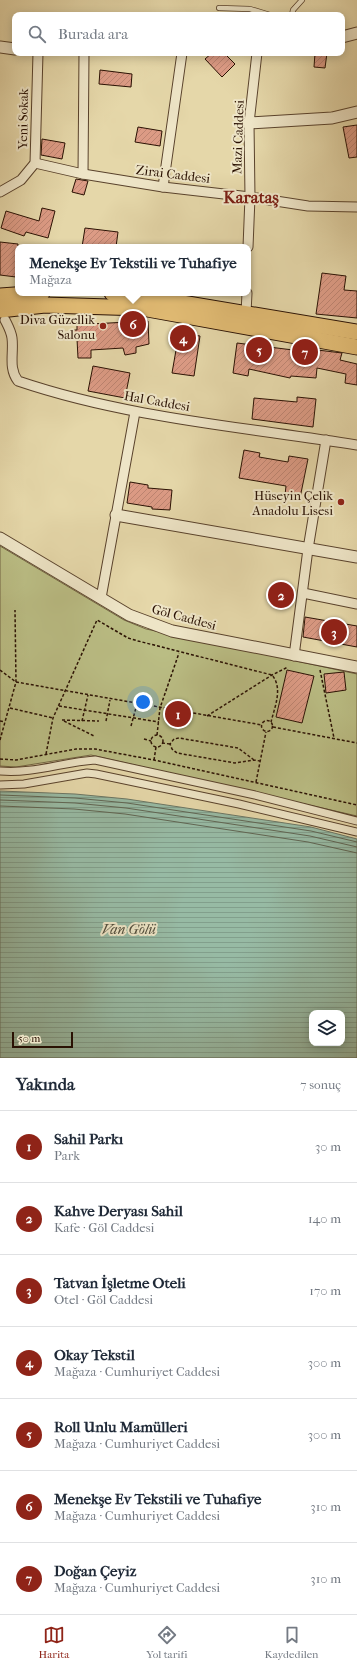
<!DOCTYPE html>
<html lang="tr">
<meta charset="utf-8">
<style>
body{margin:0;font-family:"IM FELL French Canon",serif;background:#f2f2f3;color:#1f2937}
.controls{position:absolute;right:12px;bottom:12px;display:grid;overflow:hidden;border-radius:8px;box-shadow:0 2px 10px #0003}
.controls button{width:36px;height:36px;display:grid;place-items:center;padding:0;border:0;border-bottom:1px solid #e0e1e3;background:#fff;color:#1f2937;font:20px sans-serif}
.scale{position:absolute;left:12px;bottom:10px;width:61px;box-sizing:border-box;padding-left:4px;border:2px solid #2a1103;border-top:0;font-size:11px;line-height:14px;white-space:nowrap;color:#2a1103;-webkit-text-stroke:3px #eee5c7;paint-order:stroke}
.you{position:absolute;left:143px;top:702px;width:14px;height:14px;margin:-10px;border:3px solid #fff;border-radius:50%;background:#1a73e8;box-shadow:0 0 0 6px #1a73e833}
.badge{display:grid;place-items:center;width:26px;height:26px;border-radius:50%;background:#8f2418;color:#fff;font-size:13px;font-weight:700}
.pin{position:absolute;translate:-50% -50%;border:2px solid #fff;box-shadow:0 1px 4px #0006}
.popup{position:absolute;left:15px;top:244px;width:236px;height:52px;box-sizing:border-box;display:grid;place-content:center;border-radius:8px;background:#fff;filter:drop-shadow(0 1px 3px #0005);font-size:13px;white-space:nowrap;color:#747a83}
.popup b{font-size:15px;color:#1f2937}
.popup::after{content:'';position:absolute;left:50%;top:100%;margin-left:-8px;border:8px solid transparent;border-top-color:#fff}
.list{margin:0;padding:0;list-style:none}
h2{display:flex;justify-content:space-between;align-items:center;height:52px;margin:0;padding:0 16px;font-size:17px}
h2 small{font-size:13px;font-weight:400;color:#747a83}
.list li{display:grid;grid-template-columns:26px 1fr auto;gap:12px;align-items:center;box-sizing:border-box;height:72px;padding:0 16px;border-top:1px solid #e0e1e3}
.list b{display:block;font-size:15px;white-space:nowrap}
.list p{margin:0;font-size:13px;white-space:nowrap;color:#747a83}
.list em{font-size:13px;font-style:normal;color:#747a83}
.icon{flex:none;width:22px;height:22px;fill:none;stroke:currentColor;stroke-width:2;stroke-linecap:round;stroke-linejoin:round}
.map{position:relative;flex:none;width:357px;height:1058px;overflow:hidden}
.search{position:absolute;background:#fff;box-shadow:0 2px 10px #0003;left:12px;right:12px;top:12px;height:44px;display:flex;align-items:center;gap:10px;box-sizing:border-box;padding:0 14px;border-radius:8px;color:#747a83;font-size:15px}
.sheet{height:556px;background:#fff}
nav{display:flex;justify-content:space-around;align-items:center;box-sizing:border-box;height:56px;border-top:1px solid #e0e1e3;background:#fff;font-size:11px;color:#747a83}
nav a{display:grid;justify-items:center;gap:2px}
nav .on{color:#8f2418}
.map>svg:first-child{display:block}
.park{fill:#babd84;stroke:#726744}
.water{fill:url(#water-rules);stroke:#6b7664;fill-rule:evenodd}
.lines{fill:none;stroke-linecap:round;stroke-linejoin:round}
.shore{stroke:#606654;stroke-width:1}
.building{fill:url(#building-hatch);stroke:#2a1103}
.service-casing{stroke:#59422c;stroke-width:6}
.pedestrian-casing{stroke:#59422c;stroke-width:9}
.minor-casing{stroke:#59422c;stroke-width:11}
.tertiary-casing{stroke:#59422c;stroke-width:13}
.trunk-casing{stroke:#2a1103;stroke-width:17}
.path{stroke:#2a1103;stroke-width:1.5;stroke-dasharray:3 2;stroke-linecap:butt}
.service{stroke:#eee5c7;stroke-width:4.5}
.pedestrian{stroke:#eee5c7;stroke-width:7}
.minor{stroke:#eee5c7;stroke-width:9}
.tertiary{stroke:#eee5c7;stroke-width:11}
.trunk{stroke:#e2bc74;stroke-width:15}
.poi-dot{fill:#8f2418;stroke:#eee5c7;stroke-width:1.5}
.labels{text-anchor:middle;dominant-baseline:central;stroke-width:4;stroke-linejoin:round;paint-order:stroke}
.street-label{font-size:13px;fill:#2a1103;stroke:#eee5c7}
.poi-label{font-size:13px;fill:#2a1103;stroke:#eee5c7;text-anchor:end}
.water-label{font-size:14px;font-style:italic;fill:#504c3b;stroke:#eee5c7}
.district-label{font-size:17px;font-weight:bold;fill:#7a1f14;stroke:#eee5c7}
</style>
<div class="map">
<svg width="357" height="1058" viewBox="0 0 357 1058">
<defs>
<pattern id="water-rules" width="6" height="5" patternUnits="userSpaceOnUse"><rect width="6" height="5" fill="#97baa4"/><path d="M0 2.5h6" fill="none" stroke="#829f8c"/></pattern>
<pattern id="building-hatch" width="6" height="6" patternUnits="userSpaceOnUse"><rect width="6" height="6" fill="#dc9b85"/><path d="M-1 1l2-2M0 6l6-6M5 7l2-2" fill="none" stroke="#bd8471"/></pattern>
</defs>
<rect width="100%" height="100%" fill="#e5d7a9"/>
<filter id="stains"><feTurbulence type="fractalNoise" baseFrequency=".005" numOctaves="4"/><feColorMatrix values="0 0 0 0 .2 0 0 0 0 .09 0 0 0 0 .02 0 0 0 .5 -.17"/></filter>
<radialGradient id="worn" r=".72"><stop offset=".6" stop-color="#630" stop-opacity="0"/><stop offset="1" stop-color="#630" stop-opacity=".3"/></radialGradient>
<polygon class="park" points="0,546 124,620 146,629 357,674 357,816 91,755 16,767 0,766"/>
<path class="water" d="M0,791L75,794L127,799L311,827L357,839V1058H0ZM312,1013H342V1043H312Z"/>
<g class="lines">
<g class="shore">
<polyline points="0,795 75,798 127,803 311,831 357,842"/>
<polyline points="0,800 75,803 126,808 310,836 357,847"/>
<polyline points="0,806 74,809 125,814 308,842 357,853"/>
</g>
</g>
<g class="building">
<polygon points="212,53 224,53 235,64 222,77 205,59"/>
<polygon points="315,53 327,53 325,68 314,67"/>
<polygon points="100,70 132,74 131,87 99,84"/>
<polygon points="357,125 357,157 349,158 343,127"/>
<polygon points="138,127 162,131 160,146 135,142"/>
<polygon points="42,139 65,143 62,159 41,155"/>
<polygon points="76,179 88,181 84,195 72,192"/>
<polygon points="42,208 55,211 48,238 26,232 24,236 1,228 6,211 39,221"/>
<polygon points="85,228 118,232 116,247 82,247"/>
<polygon points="0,242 18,244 16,277 0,275"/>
<polygon points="322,273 346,276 344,290 357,291 357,318 316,314"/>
<polygon points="148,321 149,344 136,347 136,353 125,355 123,348 91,350 91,358 78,358 77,339 71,340 71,330 77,330 77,322 89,322 90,324"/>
<polygon points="179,333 200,336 194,376 172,373"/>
<polygon points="237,343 301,351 301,348 342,353 340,360 357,364 357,385 345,383 346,374 317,368 316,378 291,376 290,378 249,369 248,376 233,373"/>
<polygon points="93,366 130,373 125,398 88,391"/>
<polygon points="297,397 316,399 313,427 252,419 254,398 297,402"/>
<polygon points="244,450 260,453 259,457 288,462 289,456 308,459 300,498 285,495 286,486 239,478"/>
<polygon points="130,482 148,485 148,488 172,490 170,510 152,509 152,507 127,503"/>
<polygon points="305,617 357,626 357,647 303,637"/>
<polygon points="287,670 314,676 302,723 276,717"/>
<polygon points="344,672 346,690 326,693 324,674"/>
</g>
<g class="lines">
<g class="service-casing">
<g id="service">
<polyline points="219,8 250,9 270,15"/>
<polyline points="292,15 293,10 302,0"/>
</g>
</g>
<g class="pedestrian-casing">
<g id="pedestrian">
<path d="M0,771C33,774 63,762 95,760L255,795L357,821"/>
<polyline points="0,785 24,784 87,773 96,774 239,804 357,832"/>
</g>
</g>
<g class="minor-casing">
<g id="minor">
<polyline points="35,163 83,174 163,187 250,197 308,206 357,207"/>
<polyline points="83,174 84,53"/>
<polyline points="163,187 182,53"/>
<polyline points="0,192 21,180 35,163 38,53"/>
<polyline points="248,247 250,197 249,123 257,53"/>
<polyline points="246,313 247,293"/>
<path d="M5,320C8,326 11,331 12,338C14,353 8,368 18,381C127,418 244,427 357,445"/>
<polyline points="303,593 357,604"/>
<polyline points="101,598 135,412"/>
<polyline points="294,656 308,549 326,440"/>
</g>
</g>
<g class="tertiary-casing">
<g id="tertiary">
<polyline points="342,37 357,33"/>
<polyline points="0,47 15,49"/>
<polyline points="249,123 332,118 357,112"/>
<polyline points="116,515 357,557"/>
<polyline points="0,538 129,615 172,631 357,667"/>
</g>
</g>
<g class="trunk-casing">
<g id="trunk">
<polyline points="112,293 146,297 357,332"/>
<polyline points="0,296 42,293"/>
<polyline points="0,310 45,305 142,308 357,347"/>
</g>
</g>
<g class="path">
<polyline points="0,670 16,682 262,725"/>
<polyline points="320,670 334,738"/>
<polyline points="59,706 159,722"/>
<polyline points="10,708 53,718"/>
<polyline points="207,716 272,675 288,667"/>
<polyline points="62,720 99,721"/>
<circle cx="267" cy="726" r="5.5"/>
<polyline points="0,721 5,722"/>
<polyline points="64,721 94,736"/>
<polyline points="82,721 88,695"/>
<polyline points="106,721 110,700"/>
<polyline points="131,726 137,704"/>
<polyline points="273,727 357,743"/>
<polyline points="157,735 160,708 179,653"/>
<circle cx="157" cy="741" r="6"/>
<polyline points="144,739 151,741"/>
<polyline points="0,740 16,682 15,610"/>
<polyline points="162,743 170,744"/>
<path d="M46,754L53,718L97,620L128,638L138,641L272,675C283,688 275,706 271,722"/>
<polyline points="0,759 16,760 76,749 95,749 154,760 357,805"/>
<polyline points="154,760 156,747"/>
<polyline points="254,760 238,748 179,738 174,739 170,744 172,749 177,753 235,763 254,760 260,761"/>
<polyline points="256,782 266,732"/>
</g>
<use href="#service" class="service"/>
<use href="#pedestrian" class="pedestrian"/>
<use href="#minor" class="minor"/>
<use href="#tertiary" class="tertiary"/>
<use href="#trunk" class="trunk"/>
</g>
<g class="poi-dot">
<circle cx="103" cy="326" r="4"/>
<circle cx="341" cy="502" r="4"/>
</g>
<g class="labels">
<g class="street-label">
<text transform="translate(23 119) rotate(-89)">Yeni Sokak</text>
<text transform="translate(238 137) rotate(-88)">Mazi Caddesi</text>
<text transform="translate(173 174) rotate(7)">Zirai Caddesi</text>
<text transform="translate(157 401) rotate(10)">Hal Caddesi</text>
<text transform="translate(184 617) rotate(15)">Göl Caddesi</text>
</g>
<g class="poi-label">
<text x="95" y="319">Diva Güzellik<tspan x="95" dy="15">Salonu</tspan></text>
<text x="333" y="495">Hüseyin Çelik<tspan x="333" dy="15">Anadolu Lisesi</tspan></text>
</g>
<g class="water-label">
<text x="129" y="929">Van Gölü</text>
</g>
<g class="district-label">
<text x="251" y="197">Karataş</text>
</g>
</g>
<rect width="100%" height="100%" filter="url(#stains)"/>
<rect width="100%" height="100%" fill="url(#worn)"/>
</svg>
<div class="controls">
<button><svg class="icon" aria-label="layers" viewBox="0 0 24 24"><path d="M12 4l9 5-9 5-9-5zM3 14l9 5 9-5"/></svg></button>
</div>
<div class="scale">50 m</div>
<div class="you"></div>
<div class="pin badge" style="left:178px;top:714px">1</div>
<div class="pin badge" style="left:281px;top:595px">2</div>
<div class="pin badge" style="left:334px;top:632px">3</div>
<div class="pin badge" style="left:183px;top:338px">4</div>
<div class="pin badge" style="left:259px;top:350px">5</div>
<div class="pin badge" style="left:133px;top:324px">6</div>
<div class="popup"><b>Menekşe Ev Tekstili ve Tuhafiye</b>Mağaza</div>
<div class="pin badge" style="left:305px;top:352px">7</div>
<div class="search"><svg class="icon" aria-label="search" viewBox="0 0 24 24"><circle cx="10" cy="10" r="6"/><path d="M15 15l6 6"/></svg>Burada ara</div>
</div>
<section class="sheet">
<h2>Yakında<small>7 sonuç</small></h2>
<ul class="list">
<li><span class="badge">1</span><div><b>Sahil Parkı</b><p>Park</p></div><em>30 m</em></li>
<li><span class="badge">2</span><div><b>Kahve Deryası Sahil</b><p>Kafe · Göl Caddesi</p></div><em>140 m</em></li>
<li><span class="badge">3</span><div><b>Tatvan İşletme Oteli</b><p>Otel · Göl Caddesi</p></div><em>170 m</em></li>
<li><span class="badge">4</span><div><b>Okay Tekstil</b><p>Mağaza · Cumhuriyet Caddesi</p></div><em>300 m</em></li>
<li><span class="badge">5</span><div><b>Roll Unlu Mamülleri</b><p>Mağaza · Cumhuriyet Caddesi</p></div><em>300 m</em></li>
<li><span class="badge">6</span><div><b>Menekşe Ev Tekstili ve Tuhafiye</b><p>Mağaza · Cumhuriyet Caddesi</p></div><em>310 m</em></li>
<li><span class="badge">7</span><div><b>Doğan Çeyiz</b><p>Mağaza · Cumhuriyet Caddesi</p></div><em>310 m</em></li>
</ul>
</section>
<nav>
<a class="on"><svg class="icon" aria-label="map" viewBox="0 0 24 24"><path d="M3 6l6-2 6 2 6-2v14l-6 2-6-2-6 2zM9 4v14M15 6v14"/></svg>Harita</a>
<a><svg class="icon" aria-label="directions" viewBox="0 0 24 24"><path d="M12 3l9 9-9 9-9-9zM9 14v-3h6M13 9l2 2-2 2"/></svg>Yol tarifi</a>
<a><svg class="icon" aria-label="saved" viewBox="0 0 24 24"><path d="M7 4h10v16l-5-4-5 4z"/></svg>Kaydedilen</a>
</nav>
